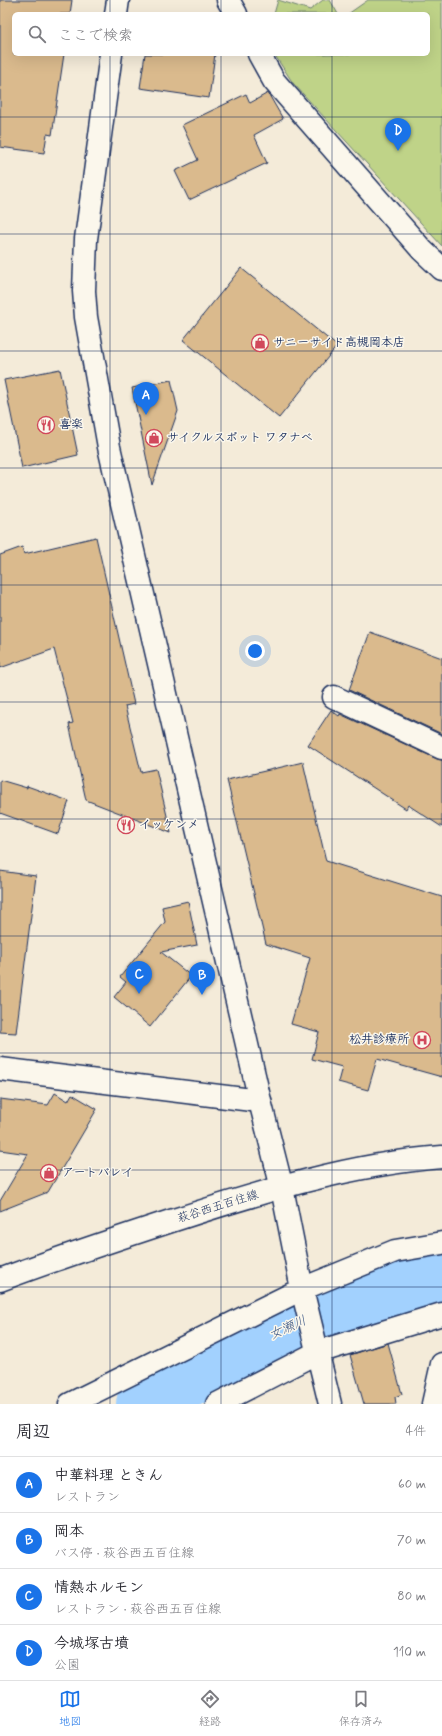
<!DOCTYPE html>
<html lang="ja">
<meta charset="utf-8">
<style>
body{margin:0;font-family:Mynerve,"Klee One",sans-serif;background:#f2f2f3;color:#2b2b33}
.you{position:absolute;left:255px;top:651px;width:14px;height:14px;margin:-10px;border:3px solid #fff;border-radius:50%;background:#1a73e8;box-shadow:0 0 0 6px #1a73e833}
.badge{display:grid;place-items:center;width:26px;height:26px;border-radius:50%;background:#1a73e8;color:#fff;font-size:13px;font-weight:700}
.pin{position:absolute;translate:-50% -33px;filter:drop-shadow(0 1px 2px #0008)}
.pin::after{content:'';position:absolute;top:21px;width:14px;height:12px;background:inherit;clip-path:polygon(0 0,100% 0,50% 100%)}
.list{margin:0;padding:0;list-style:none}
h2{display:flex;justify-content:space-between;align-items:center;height:52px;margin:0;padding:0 16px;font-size:17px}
h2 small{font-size:13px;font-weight:400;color:#7c7c81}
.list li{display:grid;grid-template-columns:26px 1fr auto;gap:12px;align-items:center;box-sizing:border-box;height:56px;padding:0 16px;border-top:1px solid #e1e1e2}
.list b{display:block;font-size:15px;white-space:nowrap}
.list p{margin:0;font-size:13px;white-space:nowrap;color:#7c7c81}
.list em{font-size:13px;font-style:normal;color:#7c7c81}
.icon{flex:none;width:22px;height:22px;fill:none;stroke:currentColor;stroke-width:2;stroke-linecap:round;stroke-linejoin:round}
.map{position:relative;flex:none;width:442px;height:1404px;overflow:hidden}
.search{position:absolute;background:#fff;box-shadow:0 4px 16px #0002;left:12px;right:12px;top:12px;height:44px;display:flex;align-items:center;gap:10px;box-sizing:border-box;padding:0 14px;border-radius:6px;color:#7c7c81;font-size:15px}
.sheet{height:276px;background:#fff}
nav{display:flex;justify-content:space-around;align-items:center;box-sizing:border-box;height:56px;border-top:1px solid #e1e1e2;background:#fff;font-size:11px;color:#7c7c81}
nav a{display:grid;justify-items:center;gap:2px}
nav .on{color:#1a73e8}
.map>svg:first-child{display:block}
.green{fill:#bfd388;stroke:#6d8173}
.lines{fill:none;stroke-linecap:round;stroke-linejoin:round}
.river{stroke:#a2d1fe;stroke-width:56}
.building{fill:#daba8d;stroke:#1b2f5e}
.minor-casing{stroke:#1b2f5e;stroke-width:25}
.tertiary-casing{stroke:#1b2f5e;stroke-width:25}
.secondary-casing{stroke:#1b2f5e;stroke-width:25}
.minor{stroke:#fbf7ec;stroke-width:22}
.tertiary{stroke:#fbf7ec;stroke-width:22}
.secondary{stroke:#fbf7ec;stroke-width:22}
.grid{fill:none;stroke:#1b2f5e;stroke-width:1;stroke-opacity:0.55}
.labels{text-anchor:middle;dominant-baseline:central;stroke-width:3;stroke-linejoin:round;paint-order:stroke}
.poi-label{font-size:12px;font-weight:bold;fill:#1b2f5e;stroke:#fbf7ec;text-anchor:start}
.street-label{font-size:12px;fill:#1b2f5e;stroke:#fbf7ec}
.water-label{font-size:13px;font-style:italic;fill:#3d5886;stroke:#fbf7ec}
</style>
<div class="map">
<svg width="442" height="1404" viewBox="0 0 442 1404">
<rect width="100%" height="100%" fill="#f4ebd9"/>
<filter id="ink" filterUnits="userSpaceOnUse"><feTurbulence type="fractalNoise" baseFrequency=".025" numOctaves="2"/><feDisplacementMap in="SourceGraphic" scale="8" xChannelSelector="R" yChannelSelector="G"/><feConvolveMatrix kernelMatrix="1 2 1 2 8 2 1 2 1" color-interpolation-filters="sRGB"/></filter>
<g filter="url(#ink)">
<g class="green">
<polygon points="278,0 310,10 323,0 330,0 338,14 274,14"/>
<polygon points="368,0 442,0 442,246 293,83 274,54 428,54 428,14 348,14"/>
</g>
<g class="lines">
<polyline class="river" points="144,1404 278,1331 340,1307 442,1276"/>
</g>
<g class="building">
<polygon points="0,0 72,0 70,14 14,14 14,54 64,54 52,135 47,134 44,153 0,147"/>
<polygon points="145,54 215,54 209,98 140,88"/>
<polygon points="268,93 283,119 254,135 267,163 189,200 175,171 198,160 182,125 246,94 250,103"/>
<polygon points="241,268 337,346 279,418 183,340"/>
<polygon points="60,369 78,455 22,468 4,380"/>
<polygon points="171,380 178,411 152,485 132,388"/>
<polygon points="96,537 134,704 125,706 141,772 156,769 171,833 86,800 69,724 73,723 54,649 0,668 0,555 22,547 24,554"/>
<polygon points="370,632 442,658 442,734 349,690"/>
<polygon points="331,710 339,716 340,714 437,759 442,760 442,827 408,805 406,809 308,745"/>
<polygon points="303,762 326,861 442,897 442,1077 377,1059 368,1090 338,1082 342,1067 312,1059 319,1032 291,1024 310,958 266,944 227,780"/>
<polygon points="0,780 27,788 27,786 69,801 58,834 0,813"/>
<polygon points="0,871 36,876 16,1033 0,1032"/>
<polygon points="188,901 197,945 161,952 191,976 150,1027 114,997 126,982 120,977 165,922 162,907"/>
<polygon points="55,1093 68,1101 72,1094 97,1109 48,1192 0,1211 0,1201 28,1154 0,1150 0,1099 48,1105"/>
<polygon points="388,1343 402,1394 395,1397 396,1404 364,1404 350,1355"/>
</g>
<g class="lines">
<g class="minor-casing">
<g id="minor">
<polyline points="228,0 236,14"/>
<polyline points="259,54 274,81 422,250 442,269"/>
<polyline points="334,697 442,748"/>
<polyline points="70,1404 302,1289 395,1251 442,1243"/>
<polyline points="217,1404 318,1352 442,1314"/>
<polyline points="433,1404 442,1364"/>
</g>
</g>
<g class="tertiary-casing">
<g id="tertiary">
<polyline points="116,14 118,0"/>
<polyline points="111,54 86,239 84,291 86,317 109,447 260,1101 282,1188 302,1289 330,1404"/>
<polyline points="0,1069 260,1101"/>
</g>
</g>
<g class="secondary-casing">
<path id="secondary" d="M0,1280C58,1258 116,1239 174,1220C261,1192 351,1164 442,1157"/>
</g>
<use href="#minor" class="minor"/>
<use href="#tertiary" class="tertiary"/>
<use href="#secondary" class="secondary"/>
</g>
</g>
<path class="grid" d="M110,0V14M221,0V14M332,0V14M110,54V1404M221,54V1404M332,54V1404M0,117H442M0,234H442M0,351H442M0,468H442M0,585H442M0,702H442M0,819H442M0,936H442M0,1053H442M0,1170H442M0,1287H442"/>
<defs>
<g id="shop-ring" transform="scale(0.9)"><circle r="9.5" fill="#fbf7ec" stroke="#d1495b" stroke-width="1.5"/><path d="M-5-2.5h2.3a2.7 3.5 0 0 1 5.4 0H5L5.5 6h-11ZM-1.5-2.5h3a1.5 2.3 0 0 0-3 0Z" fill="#d1495b"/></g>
<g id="restaurant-ring" transform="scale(0.9)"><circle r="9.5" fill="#fbf7ec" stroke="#d1495b" stroke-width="1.5"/><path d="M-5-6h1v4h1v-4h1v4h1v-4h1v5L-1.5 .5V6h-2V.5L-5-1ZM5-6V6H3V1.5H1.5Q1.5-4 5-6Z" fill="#d1495b"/></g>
<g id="hospital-ring" transform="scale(0.9)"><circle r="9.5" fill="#fbf7ec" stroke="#d1495b" stroke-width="1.5"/><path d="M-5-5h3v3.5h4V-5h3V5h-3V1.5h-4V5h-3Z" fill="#d1495b"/></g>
</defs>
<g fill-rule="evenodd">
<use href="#shop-ring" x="260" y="343"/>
<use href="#restaurant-ring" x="46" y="425"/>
<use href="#shop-ring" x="154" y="438"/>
<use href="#restaurant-ring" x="126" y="825"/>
<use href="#hospital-ring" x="422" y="1040"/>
<use href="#shop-ring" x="49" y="1173"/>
</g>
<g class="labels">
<g class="poi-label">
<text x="273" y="343">サニーサイド高槻岡本店</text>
<text x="59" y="425">喜楽</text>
<text x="167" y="438">サイクルスポット ワタナベ</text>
<text x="139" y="825">イッケンメ</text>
<text x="409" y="1040" text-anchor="end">松井診療所</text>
<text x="62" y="1173">アートバレイ</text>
</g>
<g class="street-label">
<text transform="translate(218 1207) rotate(-17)">萩谷西五百住線</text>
</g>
<g class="water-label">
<text transform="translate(288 1328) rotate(-24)">女瀬川</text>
</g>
</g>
</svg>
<div class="you"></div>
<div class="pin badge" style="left:146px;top:415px">A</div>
<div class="pin badge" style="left:202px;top:995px">B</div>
<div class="pin badge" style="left:139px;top:994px">C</div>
<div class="pin badge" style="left:398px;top:151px">D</div>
<div class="search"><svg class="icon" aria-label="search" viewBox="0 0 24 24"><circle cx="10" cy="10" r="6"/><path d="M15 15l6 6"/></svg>ここで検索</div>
</div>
<section class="sheet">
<h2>周辺<small>4件</small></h2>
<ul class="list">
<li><span class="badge">A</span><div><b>中華料理 ときん</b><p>レストラン</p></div><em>60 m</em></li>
<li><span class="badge">B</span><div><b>岡本</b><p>バス停 · 萩谷西五百住線</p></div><em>70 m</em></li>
<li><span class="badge">C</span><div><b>情熱ホルモン</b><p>レストラン · 萩谷西五百住線</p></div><em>80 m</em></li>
<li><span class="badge">D</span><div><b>今城塚古墳</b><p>公園</p></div><em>110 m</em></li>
</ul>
</section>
<nav>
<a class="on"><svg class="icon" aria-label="map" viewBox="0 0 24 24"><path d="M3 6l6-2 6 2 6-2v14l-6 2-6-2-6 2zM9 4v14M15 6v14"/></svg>地図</a>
<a><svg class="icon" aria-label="directions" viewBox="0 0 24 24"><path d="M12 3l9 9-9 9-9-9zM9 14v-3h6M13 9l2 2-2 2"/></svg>経路</a>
<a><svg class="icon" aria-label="saved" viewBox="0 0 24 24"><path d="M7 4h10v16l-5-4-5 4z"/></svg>保存済み</a>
</nav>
